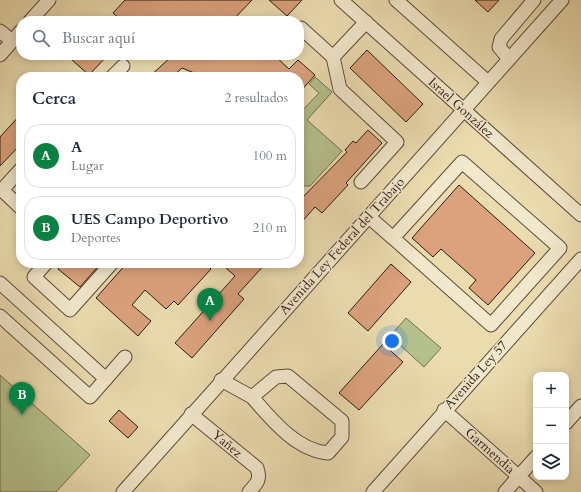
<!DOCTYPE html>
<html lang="es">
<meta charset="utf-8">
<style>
body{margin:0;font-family:Cardo,serif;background:#f2f2f3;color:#1f2937}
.controls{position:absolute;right:12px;bottom:12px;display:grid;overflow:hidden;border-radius:8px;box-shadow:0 2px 10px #0003}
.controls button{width:36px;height:36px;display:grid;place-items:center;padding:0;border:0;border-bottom:1px solid #e0e1e3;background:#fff;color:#1f2937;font:20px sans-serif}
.you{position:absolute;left:392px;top:341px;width:14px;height:14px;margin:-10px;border:3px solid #fff;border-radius:50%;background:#1a73e8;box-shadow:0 0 0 6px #1a73e833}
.badge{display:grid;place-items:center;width:26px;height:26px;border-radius:50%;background:#0b8043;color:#fff;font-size:13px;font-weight:700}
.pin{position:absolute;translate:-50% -33px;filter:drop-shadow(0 1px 2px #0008)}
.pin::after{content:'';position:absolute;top:21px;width:14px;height:12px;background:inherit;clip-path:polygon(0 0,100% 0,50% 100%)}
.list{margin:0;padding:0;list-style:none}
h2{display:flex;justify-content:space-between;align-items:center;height:52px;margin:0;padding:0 16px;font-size:17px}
h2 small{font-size:13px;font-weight:400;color:#747a83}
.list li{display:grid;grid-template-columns:26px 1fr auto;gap:12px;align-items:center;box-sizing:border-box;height:64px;margin:0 8px 8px;padding:0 8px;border:1px solid #e0e1e3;border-radius:16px}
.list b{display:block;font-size:15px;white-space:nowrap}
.list p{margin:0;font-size:13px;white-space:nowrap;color:#747a83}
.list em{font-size:13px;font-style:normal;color:#747a83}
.icon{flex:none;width:22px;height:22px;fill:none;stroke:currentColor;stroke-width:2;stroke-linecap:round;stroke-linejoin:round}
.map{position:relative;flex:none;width:581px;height:492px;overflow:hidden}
.search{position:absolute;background:#fff;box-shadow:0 2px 10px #0003;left:16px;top:16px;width:288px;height:44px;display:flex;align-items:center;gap:10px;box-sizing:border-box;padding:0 14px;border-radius:16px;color:#747a83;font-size:15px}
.panel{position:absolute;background:#fff;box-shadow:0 2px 10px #0003;left:16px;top:72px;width:288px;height:196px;border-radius:16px}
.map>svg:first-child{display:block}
.green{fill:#b5c18d;stroke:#716e50}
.building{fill:#dba27d;stroke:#2d1b14}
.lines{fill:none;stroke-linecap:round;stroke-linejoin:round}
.minor-casing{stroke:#5c4b3b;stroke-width:15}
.minor{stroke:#f2e8cc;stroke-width:13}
.labels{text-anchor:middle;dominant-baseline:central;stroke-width:3;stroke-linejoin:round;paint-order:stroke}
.street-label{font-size:13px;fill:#2d1b14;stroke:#f2e8cc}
</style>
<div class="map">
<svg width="581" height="492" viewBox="0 0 581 492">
<rect width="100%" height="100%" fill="#ebdcb0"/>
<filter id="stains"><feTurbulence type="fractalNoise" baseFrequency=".005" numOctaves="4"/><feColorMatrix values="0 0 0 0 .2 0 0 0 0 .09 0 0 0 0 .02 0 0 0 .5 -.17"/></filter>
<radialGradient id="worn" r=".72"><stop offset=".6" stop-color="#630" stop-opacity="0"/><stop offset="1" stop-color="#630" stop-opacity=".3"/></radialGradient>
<g class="green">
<polygon points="315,77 332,92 307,120 342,151 310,186 299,186 299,111 301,112 319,93 309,84"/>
<polygon points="406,318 441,348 424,367 390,336"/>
<polygon points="0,375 90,455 56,492 0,492"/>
</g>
<g class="building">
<polygon points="125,0 252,0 232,21 122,21 113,13"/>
<polygon points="269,0 302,0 287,16"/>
<polygon points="475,0 499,0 488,12"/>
<polygon points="367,50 423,104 406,122 350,68"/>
<polygon points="77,55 108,55 89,75 72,60"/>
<polygon points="173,55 251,55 256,60 260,55 274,55 289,69 298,60 315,75 299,93 299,77 204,77 182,68 172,77 149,77"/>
<polygon points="21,114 21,144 0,166 0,137"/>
<polygon points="368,130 382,143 346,183 348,185 322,213 315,207 299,225 299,201 347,152 345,150 353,141 356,143"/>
<polygon points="459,185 535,253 488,305 469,288 476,280 441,249 433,257 412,238"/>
<polygon points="63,263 101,263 80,287 58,269"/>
<polygon points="127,263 205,263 211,269 178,305 174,301 166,309 145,290 132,305 151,321 138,336 96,298"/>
<polygon points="230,263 266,263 238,294 244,299 192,358 175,343 235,276 226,268"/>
<polygon points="391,264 411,282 368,331 348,313"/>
<polygon points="383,344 403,362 359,410 339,393"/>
<polygon points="119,410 138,427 128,438 109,421"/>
</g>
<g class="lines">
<g class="minor-casing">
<g id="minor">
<polyline points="341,0 581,215"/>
<polyline points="396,0 488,82"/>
<polyline points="30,21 49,0"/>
<polyline points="301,28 333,57 366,22"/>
<polyline points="0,31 12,41"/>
<polyline points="0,55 21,31"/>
<polyline points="333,57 340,89 397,142 361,182"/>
<polyline points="509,59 499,47 501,39 534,0"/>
<polyline points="112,77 123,66"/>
<polyline points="21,169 2,190 21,208"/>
<polyline points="369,217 393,238 462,162 560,248 491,325 393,238"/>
<polyline points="46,263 34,277 70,310 112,263"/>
<polyline points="0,283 106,379"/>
<polyline points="0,316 90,397 125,357"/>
<path d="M221,380L252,397L276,377L288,376L342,421V437L328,453C296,450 272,420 252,397"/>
<polyline points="444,410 536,492"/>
<path d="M191,414L257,468C261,480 257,483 249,492"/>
<polyline points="566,423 581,406"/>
<polyline points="123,492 562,0"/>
<polyline points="373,492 581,259"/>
<polyline points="505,492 536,457"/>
</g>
</g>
<use href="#minor" class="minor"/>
</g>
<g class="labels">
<g class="street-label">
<text transform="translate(461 108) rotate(42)">Israel González</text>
<text transform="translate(342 246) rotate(-48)">Avenida Ley Federal del Trabajo</text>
<text transform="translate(476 375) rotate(-48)">Avenida Ley 57</text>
<text transform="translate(227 444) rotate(40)">Yañez</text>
<text transform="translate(490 451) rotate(42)">Garmendia</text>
</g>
</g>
<rect width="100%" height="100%" filter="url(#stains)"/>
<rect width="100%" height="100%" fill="url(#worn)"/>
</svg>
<div class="controls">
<button>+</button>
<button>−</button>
<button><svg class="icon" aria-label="layers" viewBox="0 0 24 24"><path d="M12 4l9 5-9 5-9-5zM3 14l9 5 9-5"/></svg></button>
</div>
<div class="you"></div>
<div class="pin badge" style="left:210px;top:321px">A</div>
<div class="pin badge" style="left:22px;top:415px">B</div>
<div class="search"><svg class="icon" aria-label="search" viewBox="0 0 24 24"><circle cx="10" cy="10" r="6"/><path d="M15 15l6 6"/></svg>Buscar aquí</div>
<section class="panel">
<h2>Cerca<small>2 resultados</small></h2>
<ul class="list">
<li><span class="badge">A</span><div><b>A</b><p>Lugar</p></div><em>100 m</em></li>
<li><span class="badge">B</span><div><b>UES Campo Deportivo</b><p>Deportes</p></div><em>210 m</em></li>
</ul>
</section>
</div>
